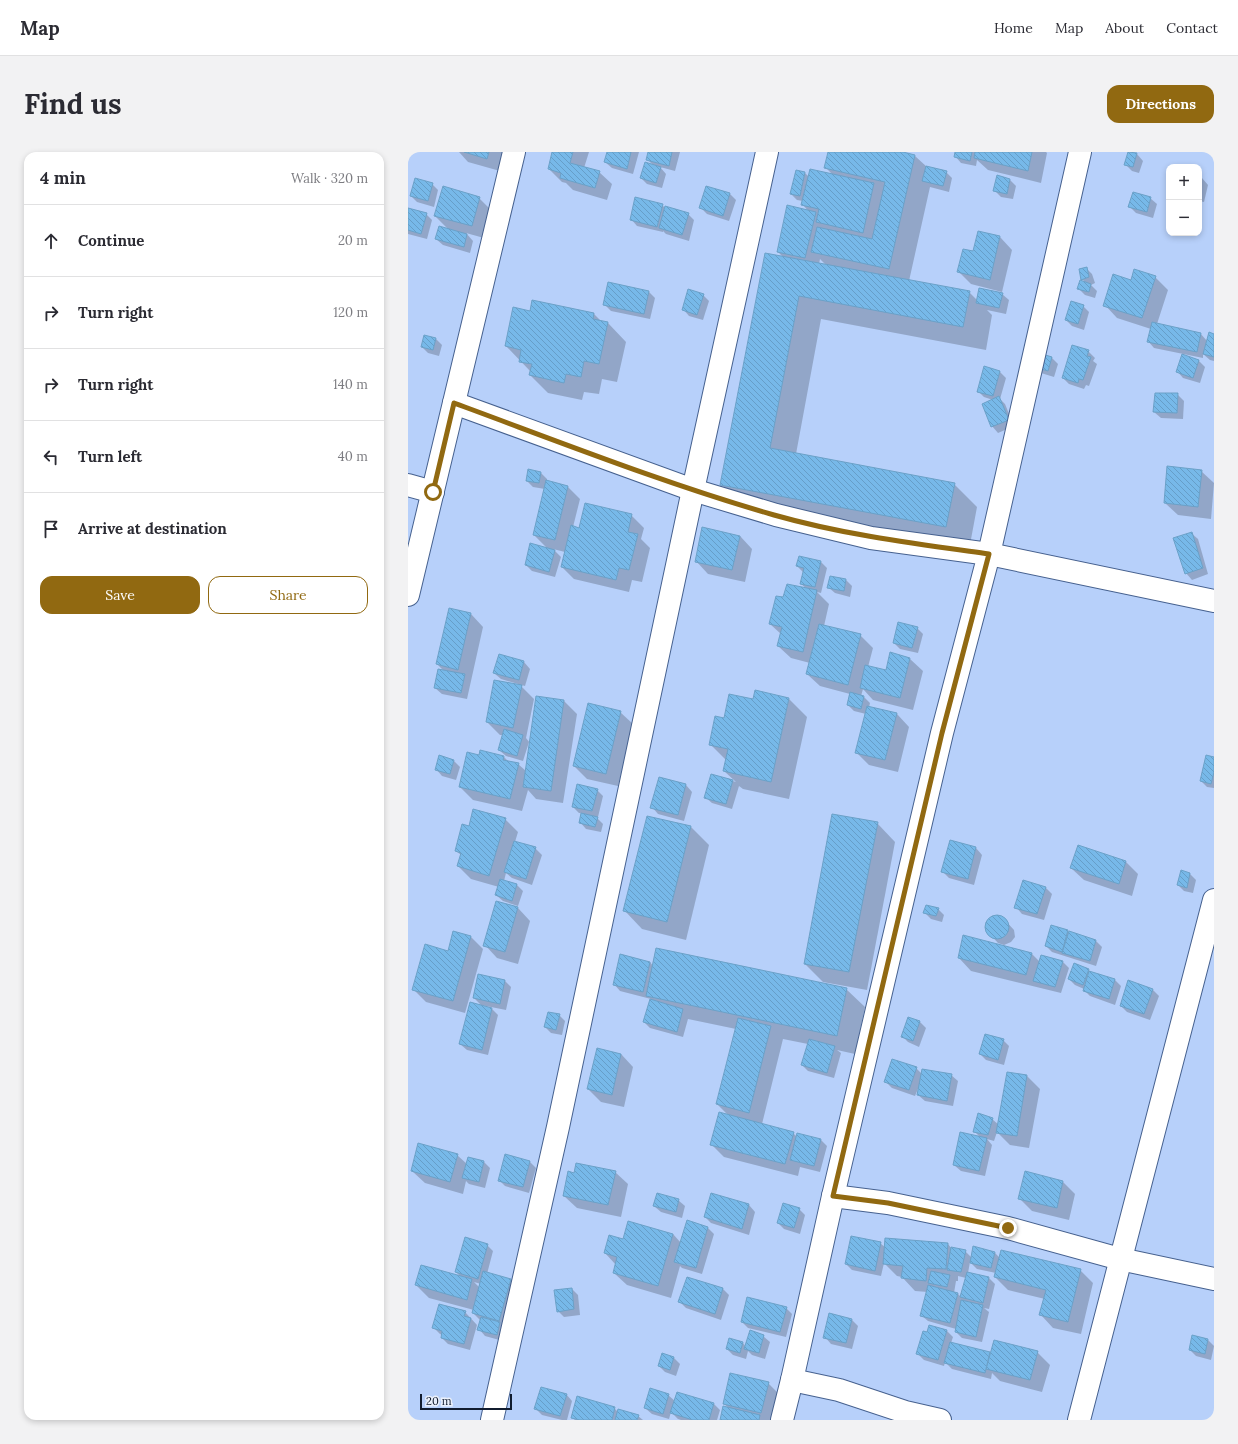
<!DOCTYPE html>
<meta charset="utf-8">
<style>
body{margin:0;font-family:Lora,serif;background:#f2f2f3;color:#2b2b33}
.controls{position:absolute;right:12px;top:12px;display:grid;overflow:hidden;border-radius:8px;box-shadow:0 2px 6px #0003}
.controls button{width:36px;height:36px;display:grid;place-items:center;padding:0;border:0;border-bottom:1px solid #e1e1e2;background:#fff;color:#2b2b33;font:20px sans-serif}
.scale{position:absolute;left:12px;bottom:10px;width:92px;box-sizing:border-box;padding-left:4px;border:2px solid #111c2f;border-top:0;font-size:11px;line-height:14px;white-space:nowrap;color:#111c2f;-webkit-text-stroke:3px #eaf0fb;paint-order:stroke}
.stop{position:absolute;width:12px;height:12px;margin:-9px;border:3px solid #916911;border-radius:50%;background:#fff}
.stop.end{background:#916911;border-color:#fff;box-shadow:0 1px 4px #0008}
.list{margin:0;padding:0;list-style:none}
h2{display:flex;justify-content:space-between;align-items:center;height:52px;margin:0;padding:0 16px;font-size:17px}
h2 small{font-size:13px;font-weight:400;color:#7c7c81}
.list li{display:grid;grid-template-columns:26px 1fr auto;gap:12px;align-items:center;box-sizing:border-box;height:72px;padding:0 16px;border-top:1px solid #e1e1e2}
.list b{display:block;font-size:15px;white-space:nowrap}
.list em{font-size:13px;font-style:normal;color:#7c7c81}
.actions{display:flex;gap:8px;padding:12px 16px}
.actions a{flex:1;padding:9px 0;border:1px solid #916911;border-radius:12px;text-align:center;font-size:14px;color:#916911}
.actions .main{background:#916911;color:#fff}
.icon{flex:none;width:22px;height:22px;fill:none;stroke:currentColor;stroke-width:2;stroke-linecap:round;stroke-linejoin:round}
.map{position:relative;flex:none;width:806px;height:1268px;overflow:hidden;border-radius:12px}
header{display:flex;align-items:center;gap:24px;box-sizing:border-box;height:56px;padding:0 20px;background:#fff;border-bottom:1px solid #e1e1e2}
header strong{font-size:19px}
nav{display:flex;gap:22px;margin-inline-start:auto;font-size:14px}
.intro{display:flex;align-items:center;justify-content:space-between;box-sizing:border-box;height:96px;padding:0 24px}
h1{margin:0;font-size:28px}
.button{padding:10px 18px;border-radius:12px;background:#916911;color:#fff;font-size:14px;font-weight:700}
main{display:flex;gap:24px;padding:0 24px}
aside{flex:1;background:#fff;border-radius:12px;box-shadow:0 2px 6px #0003}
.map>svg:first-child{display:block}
.shadow{fill:#0003;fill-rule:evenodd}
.building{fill:url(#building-back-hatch);stroke:#6ba1c8}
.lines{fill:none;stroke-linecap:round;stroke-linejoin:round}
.minor-casing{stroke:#46618f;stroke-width:24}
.minor{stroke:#fff;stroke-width:22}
.route{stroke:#916911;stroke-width:5}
</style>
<header>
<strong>Map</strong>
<nav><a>Home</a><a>Map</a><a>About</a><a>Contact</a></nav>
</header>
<div class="intro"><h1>Find us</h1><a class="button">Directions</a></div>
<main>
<aside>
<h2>4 min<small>Walk · 320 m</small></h2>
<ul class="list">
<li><svg class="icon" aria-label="ahead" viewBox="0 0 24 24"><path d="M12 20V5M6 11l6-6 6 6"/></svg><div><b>Continue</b></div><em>20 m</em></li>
<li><svg class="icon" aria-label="right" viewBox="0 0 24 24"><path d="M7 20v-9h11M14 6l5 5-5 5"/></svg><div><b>Turn right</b></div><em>120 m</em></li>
<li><svg class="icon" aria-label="right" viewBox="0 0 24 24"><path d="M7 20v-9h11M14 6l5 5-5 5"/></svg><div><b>Turn right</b></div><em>140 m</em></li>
<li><svg class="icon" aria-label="left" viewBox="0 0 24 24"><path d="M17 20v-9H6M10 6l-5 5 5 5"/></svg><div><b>Turn left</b></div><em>40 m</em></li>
<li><svg class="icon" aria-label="arrive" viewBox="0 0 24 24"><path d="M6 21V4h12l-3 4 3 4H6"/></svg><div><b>Arrive at destination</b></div></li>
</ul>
<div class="actions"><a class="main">Save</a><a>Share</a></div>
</aside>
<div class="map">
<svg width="806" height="1268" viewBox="0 0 806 1268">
<defs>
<pattern id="building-back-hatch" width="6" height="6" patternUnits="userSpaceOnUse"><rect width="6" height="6" fill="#77b9e9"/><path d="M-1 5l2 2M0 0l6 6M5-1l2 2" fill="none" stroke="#669ec8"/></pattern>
</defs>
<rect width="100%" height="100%" fill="#b7d0fa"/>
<g class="shadow">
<polygon points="51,0 97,0 92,19 60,10"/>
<polygon points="146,0 181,0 176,16 191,20 204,32 199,48 165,38 158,31 154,30 141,17"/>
<polygon points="200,0 231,0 225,22 204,16 197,10"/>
<polygon points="241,0 272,0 267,19 252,15 258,22 254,36 239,32 233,26 245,13 239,7"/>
<path d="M421,0H491L507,4L519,15L538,20L544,26L541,40L522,35L501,129L561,140L570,149L594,142L601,148L598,162L579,158L584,163L578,198L413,167L388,302L546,332L569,355L561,398L336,355L313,332L375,105L370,100L401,60L395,53V49L389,48L383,42L397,21L401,25L425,23L417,15ZM412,107L418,113L411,112Z"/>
<polygon points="548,0 638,0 639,1 633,31 580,18 569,8 568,14 553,11 547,4"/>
<polygon points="729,2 735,9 731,21 724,19 717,12"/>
<polygon points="791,26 794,26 800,33 796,50 791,49"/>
<polygon points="602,28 608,34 605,47 593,45 587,39"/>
<polygon points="24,32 30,38 26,55 9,50 3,44"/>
<polygon points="299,35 322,42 328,48 321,69 299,62 293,56"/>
<polygon points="71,46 84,59 76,86 58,81 65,89 62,101 35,93 28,87 41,78 27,64"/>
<polygon points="742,46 749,52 745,66 728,61 722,55"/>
<polygon points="254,53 258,57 280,62 286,68 281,89 258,82 255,79 255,80 229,74 223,67"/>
<polygon points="0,57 18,62 24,68 19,87 0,82"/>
<polygon points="592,85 604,98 594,140 563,132 550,119 566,100"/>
<polygon points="678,116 684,122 687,131 683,133 689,139 687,146 677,143 671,137 678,131 674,127"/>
<polygon points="747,125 760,138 749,172 792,181 799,189 806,183 806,209 802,208 795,202 795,206 746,196 740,189 743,177 709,166 697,153"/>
<polygon points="201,131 241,140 247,146 242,167 203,159 197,153"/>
<polygon points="295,143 301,149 295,168 281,164 275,157"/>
<polygon points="125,149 186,162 194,170 200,171 218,190 209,230 194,227 191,242 176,240 174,248 140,241 122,223 123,220 98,194 123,160"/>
<polygon points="675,154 681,160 676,178 664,174 658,168"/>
<polygon points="17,184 28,187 34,193 31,204 20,201 14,195"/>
<polygon points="680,199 687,206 685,209 689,212 681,234 678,233 676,237 661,232 655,226"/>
<polygon points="644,206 650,212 646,225 633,221 627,214"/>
<polygon points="791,209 797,215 792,231 775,226 769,219"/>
<polygon points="592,220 598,226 592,247 597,252 606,274 590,281 584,274 585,248 576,245 570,239"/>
<polygon points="769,242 776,249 775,267 753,266 746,260"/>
<polygon points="121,318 133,321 139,327 139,330 160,335 172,347 165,375 172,377 223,363 236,376 233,387 242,396 234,430 224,428 221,440 166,427 154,415 157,400 145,397 153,405 147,425 124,419 118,413 140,397 126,383 137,337 125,335 119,329"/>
<polygon points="793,319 806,331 803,367 770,363 757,351"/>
<polygon points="783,381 790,387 800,422 784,428 778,421"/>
<polygon points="332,384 344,397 337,430 300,422 288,409"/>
<polygon points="413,410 419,416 413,441 409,440 421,452 416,474 452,483 465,496 460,515 478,519 483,501 502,507 515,519 505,558 465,548 455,537 453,544 456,545 462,551 461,555 489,562 501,575 490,620 461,613 448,600 458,562 446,559 440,553 442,542 412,534 399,522 402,511 383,506 370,494 373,482 362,472 376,446 399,437 393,432 396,421 389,414"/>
<polygon points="438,428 444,434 442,445 427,441 420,435"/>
<polygon points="63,462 75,475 59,547 34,542 27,536 36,519 29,512"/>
<polygon points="509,476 515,482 510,501 492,497 486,491"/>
<polygon points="116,510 122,517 117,534 93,527 86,521"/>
<polygon points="112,533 126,547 118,586 122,591 121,590 115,609 98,604 91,598 95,583 92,583 79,570"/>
<polygon points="348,539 381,547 399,565 381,647 335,637 331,634 324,657 304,651 297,645 304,623 328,630 316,619 319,609 302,592 317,567 346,549"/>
<polygon points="129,545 156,549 169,562 155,651 128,647 120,638 114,659 65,648 52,635 72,605 73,599 96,605 101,610 110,612 118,619"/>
<polygon points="212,560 225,572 210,634 179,627 166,614"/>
<polygon points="806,606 806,636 799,635 793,629"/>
<polygon points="46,609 52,615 48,628 34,624 28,617"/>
<polygon points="251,626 278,633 284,640 276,669 250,662 244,655"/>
<polygon points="189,638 195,644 190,665 187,664 195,672 193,680 178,677 172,670 174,661 171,661 165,655"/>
<polygon points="97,667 110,680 107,690 127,696 134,703 124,733 104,726 98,721 96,729 109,733 115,739 110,754 95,749 88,743 91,735 63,727 50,714 53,703 48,699 61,675"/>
<polygon points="469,671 487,690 459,838 415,830 397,812"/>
<polygon points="283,675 301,693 278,788 234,777 216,758"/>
<polygon points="568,696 574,703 566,733 541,726 535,720"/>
<polygon points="718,710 730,722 724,744 676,728 663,716"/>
<polygon points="773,720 782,722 788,728 785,741 776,739 770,733"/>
<polygon points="637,735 644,742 636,768 614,762 608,755"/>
<polygon points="110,756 122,769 110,812 89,806 77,793"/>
<polygon points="530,757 536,763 534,770 523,767 517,761"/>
<polygon points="589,764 595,766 606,778 607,785 603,790 596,793 590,791 579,779 579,772 583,766"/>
<polygon points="644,774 688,789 694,795 688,814 644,800 638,794"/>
<polygon points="62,784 75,797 57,861 18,850 6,838"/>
<polygon points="623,801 632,810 655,810 661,816 653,841 563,819 551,806"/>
<polygon points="242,810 245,814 438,837 457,855 447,902 429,898 433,901 426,926 400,919 394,913 400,892 375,887 354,972 385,981 389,985 413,988 419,994 412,1020 392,1015 390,1024 316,1005 304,993 321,964 309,952 328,877 280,867 275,885 242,876 236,870 243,847 212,839 206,832"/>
<polygon points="680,818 683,820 707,828 713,834 707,853 682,844 676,838 676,837 667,833 661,827"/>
<polygon points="97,829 103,835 98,858 73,853 66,846"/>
<polygon points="745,838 751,844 742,868 719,860 713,854"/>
<polygon points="63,852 84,857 90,863 80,903 59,898 52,892"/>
<polygon points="151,863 157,869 154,883 143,881 137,875"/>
<polygon points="512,870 518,876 511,895 500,890 494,884"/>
<polygon points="595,888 601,894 596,913 578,908 572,902"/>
<polygon points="213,902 225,915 216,955 193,950 180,937"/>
<polygon points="508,916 514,922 543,923 550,929 545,954 517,949 510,943 512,934 511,934 507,944 484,936 478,930"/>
<polygon points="600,921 619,924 632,937 621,996 602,993 589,980 586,989 579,987 584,993 577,1024 553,1019 546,1013 572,985 566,979 584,967 591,973"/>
<polygon points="49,1003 59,1012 61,1006 76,1010 82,1016 77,1036 61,1032 58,1029 55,1042 17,1031 4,1019"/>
<polygon points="122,1010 128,1016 121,1041 97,1034 91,1028"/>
<polygon points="207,1020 220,1032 213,1065 169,1056 156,1044 167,1022"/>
<polygon points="655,1030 667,1042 661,1068 624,1059 611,1046"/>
<polygon points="304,1042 341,1053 347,1060 341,1083 303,1071 297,1065"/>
<polygon points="270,1048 277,1054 274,1066 253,1060 246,1054"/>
<polygon points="391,1057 397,1063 392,1082 376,1077 370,1071"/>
<polygon points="279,1070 300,1076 306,1082 294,1122 274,1116 272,1114 263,1146 219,1133 206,1121 208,1113 197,1101 215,1088 265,1082 273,1091"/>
<path d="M472,1091L478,1096L540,1092L544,1097L557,1099L564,1106L587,1101L592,1106L672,1118L685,1131L673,1182L645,1176L633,1163L637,1147L600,1138L587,1125L588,1121L569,1117L562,1110L560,1121L581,1126L587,1132L581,1157L576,1156L581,1160L574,1190L554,1186L548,1180V1177L520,1169L513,1163L520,1140L507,1139L494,1125L489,1124L476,1111L473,1124L444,1118L438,1112ZM550,1124L558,1126L553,1145L550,1142L546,1141L548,1129H550Z"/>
<path d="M79,1093L85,1099L79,1122L103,1128L115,1140L95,1189L77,1184L71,1177L73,1169L65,1161L66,1158L21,1146L8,1133L53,1125L48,1120ZM66,1130L73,1132L72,1136Z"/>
<polygon points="314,1136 321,1143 313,1168 278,1156 272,1150"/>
<polygon points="164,1137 170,1143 172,1163 156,1165 150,1159"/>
<polygon points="378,1156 384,1162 378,1185 340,1176 334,1170"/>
<polygon points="57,1160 69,1173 62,1198 40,1192 34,1186 34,1183 32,1182 26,1176"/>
<polygon points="444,1168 450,1174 444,1197 423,1192 417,1185"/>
<polygon points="522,1174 539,1179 545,1185 543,1191 581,1201 583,1203 629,1200 642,1213 634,1240 592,1229 584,1221 583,1227 544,1217 537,1210 536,1214 516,1208 509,1201 520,1182"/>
<polygon points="355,1184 362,1190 357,1207 344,1203 340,1199 338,1207 325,1203 319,1197 322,1187 335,1191 338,1195"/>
<polygon points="800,1188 806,1194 803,1208 788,1204 782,1198"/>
<polygon points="255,1202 266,1206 272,1212 268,1224 257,1220 251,1214"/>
<polygon points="360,1231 373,1244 367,1268 313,1268 321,1256 316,1252"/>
<polygon points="158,1242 164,1249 159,1268 154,1268 134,1263 127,1256"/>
<polygon points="260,1243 267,1249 306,1252 312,1258 309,1268 273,1268 270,1267 263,1260 261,1267 244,1262 237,1256"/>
<polygon points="206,1256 210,1260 230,1264 235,1268 167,1268 164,1265"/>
</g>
<g class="building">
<polygon points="56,0 81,0 79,7"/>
<polygon points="144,0 165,0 162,11 192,19 187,36 152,26 153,21 140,17"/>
<polygon points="199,0 223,0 219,17 196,10"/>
<polygon points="240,0 264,0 261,14 238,8"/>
<polygon points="420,0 495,0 507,3 481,117 403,100 409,75 464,87 477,30 416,16"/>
<polygon points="547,0 564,0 562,9 546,5"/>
<polygon points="567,0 624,0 620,19 566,6"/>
<polygon points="720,0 729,1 725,15 716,13"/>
<polygon points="237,10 253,15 248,31 232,26"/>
<polygon points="518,14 539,19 535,34 514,29"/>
<polygon points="402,17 466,31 455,81 408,70 411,57 393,53"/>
<polygon points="388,18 397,20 392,44 382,42"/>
<polygon points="589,23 602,27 599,42 585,39"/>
<polygon points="7,26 25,31 20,49 2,44"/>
<polygon points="35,34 72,45 64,74 26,64"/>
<polygon points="298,34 322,41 315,64 291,56"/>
<polygon points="725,40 743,45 739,60 720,55"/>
<polygon points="227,45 255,52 249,75 222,68"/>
<polygon points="379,53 408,60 397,106 369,100"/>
<polygon points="257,54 281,61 274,83 251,76"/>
<polygon points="0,56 19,61 13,82 0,78"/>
<polygon points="31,74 59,82 56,95 27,87"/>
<polygon points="570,79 592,84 582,128 549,120 555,97 565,99"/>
<polygon points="357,101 562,139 555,175 391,144 362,296 547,331 538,375 312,333"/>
<polygon points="679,115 681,125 673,128 671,117"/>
<polygon points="726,117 748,124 734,166 695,154 705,122 723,128"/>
<polygon points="672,128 683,132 681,140 669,137"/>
<polygon points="200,130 241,139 236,162 195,153"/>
<polygon points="571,136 595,141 591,156 568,151"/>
<polygon points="280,137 296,142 289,163 274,158"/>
<polygon points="124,148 186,161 185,167 200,170 191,212 176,209 173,225 158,222 156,231 121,223 124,212 111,210 113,198 97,194 105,155 122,159"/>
<polygon points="663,149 676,153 670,172 657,168"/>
<polygon points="744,170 793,181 789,200 739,190"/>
<polygon points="801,180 806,182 806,205 795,202"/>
<polygon points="16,183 28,186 25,198 13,195"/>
<polygon points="664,193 681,198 679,204 683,205 675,228 671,227 670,231 654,226"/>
<polygon points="631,201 644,205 640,219 626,215"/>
<polygon points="774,202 791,208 785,226 768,220"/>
<polygon points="576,214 592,219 585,244 569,240"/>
<polygon points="747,241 770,241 769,261 745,260"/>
<polygon points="591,244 601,268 583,275 574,252"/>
<polygon points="759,314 794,318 790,355 756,351"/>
<polygon points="120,317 133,320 131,331 118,329"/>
<polygon points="138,328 160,334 147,388 125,383"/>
<polygon points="177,351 224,362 220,380 230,382 221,418 211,416 208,428 153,415 163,373 171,376"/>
<polygon points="294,375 332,384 324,418 287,410"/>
<polygon points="784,380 795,416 777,422 765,386"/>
<polygon points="122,391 147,398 141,420 117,413"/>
<polygon points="391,404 413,409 407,435 392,432 396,416 388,414"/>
<polygon points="422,424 438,427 436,439 419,436"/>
<polygon points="379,432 409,438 395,500 369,494 374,475 361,472 368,444 375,445"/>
<polygon points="41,456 63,461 50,518 28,512"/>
<polygon points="490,470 510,475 504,496 485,491"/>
<polygon points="411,472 453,482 440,533 398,522"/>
<polygon points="482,500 502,506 492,546 452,536 457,513 478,518"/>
<polygon points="91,502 116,509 111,528 85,521"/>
<polygon points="30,517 57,522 53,541 26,536"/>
<polygon points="86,528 114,533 105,576 78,570"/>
<polygon points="347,538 381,546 363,630 315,619 320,597 301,593 307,564 316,566 321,542 345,547"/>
<polygon points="442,540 456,544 453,557 439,553"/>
<polygon points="128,544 156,548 143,639 115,635"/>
<polygon points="180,551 213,559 198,622 165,614"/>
<polygon points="459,554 489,561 477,608 447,601"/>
<polygon points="96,577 115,583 109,604 90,598"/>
<polygon points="72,598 96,604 95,608 111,611 102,647 51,635 59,600 71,603"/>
<polygon points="31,603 46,608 42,622 27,618"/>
<polygon points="798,603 806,605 806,620 803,632 792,629"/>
<polygon points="303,622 325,628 318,652 296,646"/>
<polygon points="251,625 278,632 270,663 242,656"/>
<polygon points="169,632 190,637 184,659 164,655"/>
<polygon points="65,657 98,666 81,724 49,714 53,701 47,699 54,672 61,674"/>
<polygon points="173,661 190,665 187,675 171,671"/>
<polygon points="424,662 470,670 441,820 396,812"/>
<polygon points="239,664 283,674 259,770 215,759"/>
<polygon points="542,688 568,695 560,727 533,720"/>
<polygon points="106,689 128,695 118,727 96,720"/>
<polygon points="670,693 718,709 711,732 662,716"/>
<polygon points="773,718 782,721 779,736 769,733"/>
<polygon points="92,727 109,732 104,749 87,743"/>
<polygon points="615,728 638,735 629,762 606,756"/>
<polygon points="88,749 110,755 97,800 75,794"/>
<polygon points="518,753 531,756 528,764 515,761"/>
<circle cx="589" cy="775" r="12"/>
<polygon points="643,773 660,778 654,800 637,794"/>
<polygon points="45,779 63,784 45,849 4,838 17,792 40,799"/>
<polygon points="661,779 688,788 682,809 654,801"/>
<polygon points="555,783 624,801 618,823 550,806"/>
<polygon points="248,796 439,836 429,884 238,844"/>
<polygon points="212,802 242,810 235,840 205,833"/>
<polygon points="633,803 655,809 647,835 625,829"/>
<polygon points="666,811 681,817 675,833 660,827"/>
<polygon points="681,819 707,827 701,847 675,839"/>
<polygon points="70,822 97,828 92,852 65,846"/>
<polygon points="720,828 745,837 736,862 712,854"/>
<polygon points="242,847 275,857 269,880 235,870"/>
<polygon points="62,850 84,856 74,898 51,892"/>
<polygon points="140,860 152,862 148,878 136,875"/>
<polygon points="500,865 512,869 505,889 493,885"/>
<polygon points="330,866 363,874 341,961 308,952"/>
<polygon points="577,882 596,887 590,908 571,902"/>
<polygon points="401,887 427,894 419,921 393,913"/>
<polygon points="189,896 213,902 204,943 179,937"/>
<polygon points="484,907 509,915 501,938 476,930"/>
<polygon points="514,917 544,922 539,949 509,943"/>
<polygon points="599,920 619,923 609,984 588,981"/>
<polygon points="311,960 386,980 377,1012 302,993"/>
<polygon points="570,961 585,966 580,983 565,980"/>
<polygon points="552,980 579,986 571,1019 545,1013"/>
<polygon points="389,981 413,987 406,1014 382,1008"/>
<polygon points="10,991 50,1002 42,1030 3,1019"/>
<polygon points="97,1002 122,1009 115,1035 90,1029"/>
<polygon points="60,1005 76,1009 71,1030 54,1026"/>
<polygon points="168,1011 208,1019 200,1053 155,1044 160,1019 166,1021"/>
<polygon points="617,1019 655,1029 649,1056 610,1047"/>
<polygon points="249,1041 271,1047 268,1060 245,1054"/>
<polygon points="303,1041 341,1052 334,1077 296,1065"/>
<polygon points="375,1051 392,1056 386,1076 369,1071"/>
<polygon points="279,1068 300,1075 288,1116 266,1110"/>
<polygon points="220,1069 265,1082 250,1134 205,1121 209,1105 196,1101 201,1083 215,1087"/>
<polygon points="443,1084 473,1090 467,1119 437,1112"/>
<polygon points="57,1085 80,1092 70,1127 47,1120"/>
<polygon points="477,1086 540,1091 538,1117 519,1116 518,1129 493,1126 495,1114 475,1112"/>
<polygon points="565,1094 587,1100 583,1116 562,1111"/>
<polygon points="543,1095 558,1098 553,1120 539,1118"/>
<polygon points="593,1098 673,1117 660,1170 631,1163 638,1138 586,1125"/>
<polygon points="13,1113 64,1127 59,1148 7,1133"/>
<polygon points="75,1119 103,1127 91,1169 64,1161"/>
<polygon points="523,1119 542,1123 539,1135 520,1131"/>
<polygon points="559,1120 581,1125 575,1151 552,1145"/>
<polygon points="279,1125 315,1136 307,1162 270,1150"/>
<polygon points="520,1133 550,1141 542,1171 512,1164"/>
<polygon points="164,1136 166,1157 149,1160 146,1138"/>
<polygon points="339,1145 379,1155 372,1180 333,1170"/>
<polygon points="553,1148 575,1153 568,1185 547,1180"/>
<polygon points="31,1152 58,1159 56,1164 63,1166 56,1192 33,1186 34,1179 24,1176"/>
<polygon points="421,1161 444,1167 438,1191 415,1186"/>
<polygon points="73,1165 92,1170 89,1183 69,1178"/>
<polygon points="521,1173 539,1178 530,1208 508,1202 515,1179 519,1180"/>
<polygon points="342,1178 356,1183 351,1201 336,1197"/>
<polygon points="784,1183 800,1187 797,1202 781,1198"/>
<polygon points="321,1186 335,1190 332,1201 318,1197"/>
<polygon points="586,1188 630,1199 622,1228 578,1217"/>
<polygon points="542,1190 582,1200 577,1221 536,1211"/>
<polygon points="254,1201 266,1205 262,1218 250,1214"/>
<polygon points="322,1221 361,1230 353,1261 315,1252"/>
<polygon points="133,1235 159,1242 152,1264 126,1257"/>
<polygon points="242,1236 261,1242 255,1262 236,1256"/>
<polygon points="269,1240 306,1251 301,1268 285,1268 262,1261"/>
<polygon points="169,1244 207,1255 204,1268 172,1268 163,1266"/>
<polygon points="315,1254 352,1263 351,1268 312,1268"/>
<polygon points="210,1257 231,1263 229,1268 207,1268"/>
</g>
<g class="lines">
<g class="minor-casing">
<g id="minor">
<polyline points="46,251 285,338 368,363 463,386 581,402 806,449"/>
<polyline points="0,333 25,340"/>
<polyline points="0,443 106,0"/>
<polyline points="425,1044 480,1051 600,1076 712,1107 806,1127"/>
<polyline points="384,1228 431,1238 497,1260 532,1268"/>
<polyline points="84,1268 150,975 285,338 359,0"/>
<polyline points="374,1268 384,1228 425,1044 534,581 581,402 672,0"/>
<polyline points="671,1268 806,748"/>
</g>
</g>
<use href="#minor" class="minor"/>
</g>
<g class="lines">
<path class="route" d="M25,340L46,251C152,290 258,332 366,363C436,383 509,392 581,402L534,581L425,1044L480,1051L600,1076"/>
</g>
</svg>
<div class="controls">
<button>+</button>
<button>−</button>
</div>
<div class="scale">20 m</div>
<div class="stop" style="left:25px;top:340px"></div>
<div class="stop end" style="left:600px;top:1076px"></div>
</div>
</main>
